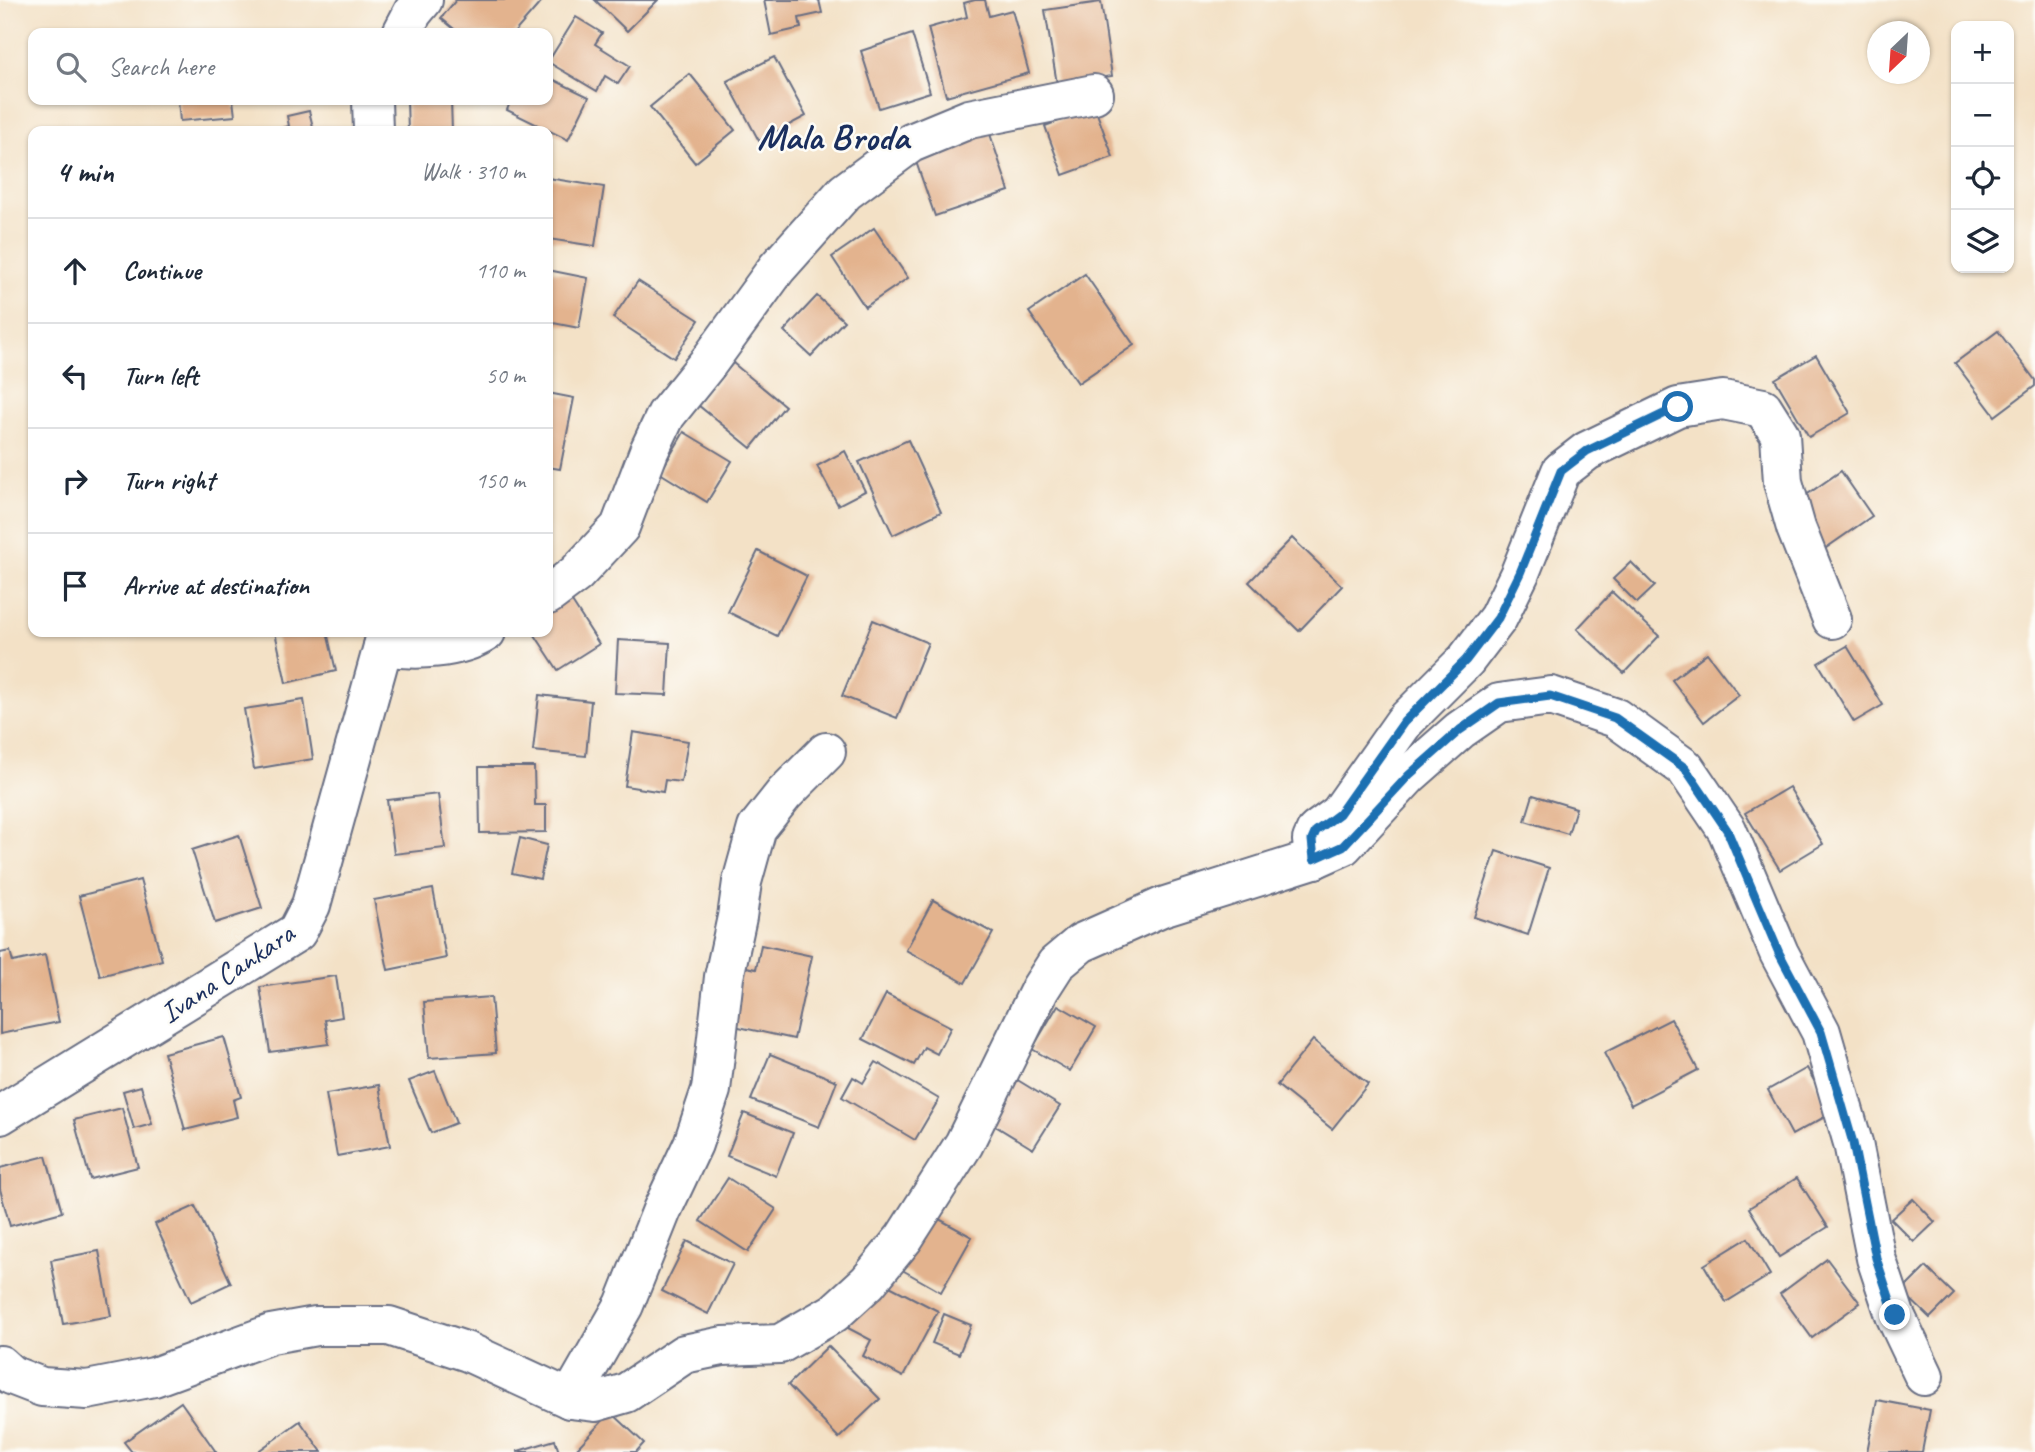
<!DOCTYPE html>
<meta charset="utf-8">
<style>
body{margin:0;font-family:Caveat,sans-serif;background:#f6f6f7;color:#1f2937}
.controls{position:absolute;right:21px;top:21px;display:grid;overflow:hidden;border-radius:14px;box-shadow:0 2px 5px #0004}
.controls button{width:63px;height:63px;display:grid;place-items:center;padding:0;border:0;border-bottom:2px solid #e0e1e3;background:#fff;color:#1f2937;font:35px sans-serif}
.compass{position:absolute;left:1867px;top:21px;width:63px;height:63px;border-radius:50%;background:#fff;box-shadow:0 2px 5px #0004;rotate:205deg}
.stop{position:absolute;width:21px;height:21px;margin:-16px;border:5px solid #1f6fb2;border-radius:50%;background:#fff}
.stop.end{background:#1f6fb2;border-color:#fff;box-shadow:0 2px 7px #0008}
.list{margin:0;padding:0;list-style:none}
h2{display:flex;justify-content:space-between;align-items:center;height:91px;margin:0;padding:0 28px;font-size:30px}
h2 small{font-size:23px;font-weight:400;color:#747a83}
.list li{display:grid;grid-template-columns:46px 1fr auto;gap:21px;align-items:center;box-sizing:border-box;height:105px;padding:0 28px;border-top:2px solid #e0e1e3}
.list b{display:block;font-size:26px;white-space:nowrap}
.list em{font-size:23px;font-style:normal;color:#747a83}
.icon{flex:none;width:38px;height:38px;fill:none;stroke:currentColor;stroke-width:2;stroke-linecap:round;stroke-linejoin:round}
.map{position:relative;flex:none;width:2035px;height:1452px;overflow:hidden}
.search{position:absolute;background:#fff;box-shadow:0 2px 5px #0004;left:28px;top:28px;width:525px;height:77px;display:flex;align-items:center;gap:18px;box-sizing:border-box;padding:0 24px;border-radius:14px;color:#747a83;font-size:26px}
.panel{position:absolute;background:#fff;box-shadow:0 2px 5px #0004;left:28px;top:126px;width:525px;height:511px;border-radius:14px}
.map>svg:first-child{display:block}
.building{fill:#e3b38e}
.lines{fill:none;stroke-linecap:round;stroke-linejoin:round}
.minor-casing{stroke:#676d82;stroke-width:42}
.minor{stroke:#fff;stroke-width:38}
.route{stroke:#1f6fb2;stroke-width:9}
.labels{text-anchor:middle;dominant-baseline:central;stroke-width:5;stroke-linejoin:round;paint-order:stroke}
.street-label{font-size:30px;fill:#1b2f5e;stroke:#fdfcf7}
.district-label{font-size:37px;font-weight:bold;fill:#1b2f5e;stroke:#fdfcf7}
</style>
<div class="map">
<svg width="2035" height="1452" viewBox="0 0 2035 1452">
<rect width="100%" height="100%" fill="#fdfcf7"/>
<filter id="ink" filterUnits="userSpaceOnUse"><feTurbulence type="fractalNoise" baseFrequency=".0143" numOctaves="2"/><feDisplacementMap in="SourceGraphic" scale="14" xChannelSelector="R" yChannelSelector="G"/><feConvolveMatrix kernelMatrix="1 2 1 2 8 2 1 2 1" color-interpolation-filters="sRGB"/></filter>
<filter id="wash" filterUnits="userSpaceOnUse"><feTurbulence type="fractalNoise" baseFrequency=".00686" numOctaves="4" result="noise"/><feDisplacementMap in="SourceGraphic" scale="28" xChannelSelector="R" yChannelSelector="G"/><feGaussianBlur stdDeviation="1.57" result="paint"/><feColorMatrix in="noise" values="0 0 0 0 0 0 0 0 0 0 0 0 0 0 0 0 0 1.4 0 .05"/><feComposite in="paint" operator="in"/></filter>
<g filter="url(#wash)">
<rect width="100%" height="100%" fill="#f3e1c6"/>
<g id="blocks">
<g class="building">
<polygon points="456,0 539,0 541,2 514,33 459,33 441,18"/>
<polygon points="595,0 658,0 627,31"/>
<polygon points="764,0 819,0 822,13 799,18 801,28 771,35"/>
<polygon points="975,0 985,0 989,16 1012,10 1029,73 946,96 928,28 967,17 964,3"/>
<polygon points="1101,2 1112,76 1057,84 1045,10"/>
<polygon points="576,17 602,33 595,44 630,66 618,84 605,76 597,91 548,62"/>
<polygon points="912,34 930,92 879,108 861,51"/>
<polygon points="774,57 806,116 759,141 727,81"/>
<polygon points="690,74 735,130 695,163 650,107"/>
<polygon points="548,77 589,97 568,140 507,110 511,100 548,100"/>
<polygon points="178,100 233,100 235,116 180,121"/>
<polygon points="407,100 451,100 452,131 408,131"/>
<polygon points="1095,108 1113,157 1063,175 1045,126"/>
<polygon points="309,111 314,131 273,131 289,126 287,116"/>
<polygon points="989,131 1009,191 935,216 914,156"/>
<polygon points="548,178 604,187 595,246 548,239"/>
<polygon points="874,228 908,278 865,307 832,257"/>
<polygon points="548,270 588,278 579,328 548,322"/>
<polygon points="1085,274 1134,345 1078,383 1029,312"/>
<polygon points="638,281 699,320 674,358 613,318"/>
<polygon points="817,296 844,321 811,356 784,331"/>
<polygon points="1998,331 2035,380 2035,386 1995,416 1955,363"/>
<polygon points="1816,355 1850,413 1809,437 1775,379"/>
<polygon points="733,363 785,406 751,448 698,405"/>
<polygon points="548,393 574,398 560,469 548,467"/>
<polygon points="684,432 732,461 707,502 660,473"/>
<polygon points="908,440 941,512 893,535 859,462"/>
<polygon points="845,451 865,491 838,505 817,466"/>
<polygon points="1841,471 1872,516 1823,550 1792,505"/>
<polygon points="1292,538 1342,586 1299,631 1249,582"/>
<polygon points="758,551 807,576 777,636 728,612"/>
<polygon points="1631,562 1655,586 1637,603 1613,579"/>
<polygon points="1612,592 1659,636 1624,673 1577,629"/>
<polygon points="567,594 599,644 558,670 533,632 548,632 548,606"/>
<polygon points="873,620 928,643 897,718 842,696"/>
<polygon points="275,632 327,632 336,671 286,683"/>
<polygon points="618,640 670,643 667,695 615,693"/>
<polygon points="1847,646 1883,705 1854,722 1818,663"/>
<polygon points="1707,653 1739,695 1704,722 1672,680"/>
<polygon points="539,695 591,701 586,756 533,751"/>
<polygon points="304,700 313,759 254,769 244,709"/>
<polygon points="633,732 688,741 681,782 665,780 663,792 625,786"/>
<polygon points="479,767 534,767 535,805 546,805 546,832 480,833"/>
<polygon points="1789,787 1823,844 1780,870 1745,813"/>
<polygon points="438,794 445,848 394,854 387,800"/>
<polygon points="1533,795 1576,808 1568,834 1525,821"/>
<polygon points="239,835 262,908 215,923 192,850"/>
<polygon points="520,838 547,845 540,879 512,873"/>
<polygon points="1496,851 1549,868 1528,935 1474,917"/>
<polygon points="140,880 162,960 100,976 79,896"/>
<polygon points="433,889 446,958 388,970 374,900"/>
<polygon points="933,900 993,933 965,983 906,950"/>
<polygon points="761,945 812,956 794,1039 725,1024 737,965 756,969"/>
<polygon points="10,951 13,962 45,955 59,1022 0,1034 0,953"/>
<polygon points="336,976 342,1017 325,1020 329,1044 270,1052 260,987"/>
<polygon points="886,994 951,1027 937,1054 924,1047 914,1065 863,1039"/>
<polygon points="491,997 496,1053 429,1058 424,1002"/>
<polygon points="1058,1005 1096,1027 1070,1071 1032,1049"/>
<polygon points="1671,1019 1698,1070 1631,1105 1604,1053"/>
<polygon points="224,1037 241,1097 233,1100 237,1117 185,1130 164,1053"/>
<polygon points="1313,1040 1368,1084 1332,1129 1277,1085"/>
<polygon points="770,1054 837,1081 819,1127 751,1100"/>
<polygon points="876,1062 939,1099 915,1140 842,1097 853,1077 863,1083"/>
<polygon points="1807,1068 1832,1113 1792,1135 1768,1090"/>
<polygon points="435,1071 456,1123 431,1133 409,1081"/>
<polygon points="1011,1076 1060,1106 1033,1149 984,1119"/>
<polygon points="379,1085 390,1146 337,1156 326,1094"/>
<polygon points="141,1086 152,1124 134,1129 123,1091"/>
<polygon points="122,1108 138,1167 90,1179 74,1120"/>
<polygon points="744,1113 793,1133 776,1176 727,1156"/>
<polygon points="46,1156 62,1212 10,1226 0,1189 0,1168"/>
<polygon points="728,1178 776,1209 748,1252 700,1221"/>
<polygon points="1797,1178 1828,1227 1779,1257 1749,1208"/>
<polygon points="1913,1199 1935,1222 1914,1242 1891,1219"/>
<polygon points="195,1206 231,1283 191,1302 155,1224"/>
<polygon points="928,1213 972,1237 941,1292 897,1267"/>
<polygon points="1748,1238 1770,1275 1726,1302 1704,1265"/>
<polygon points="687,1241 733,1264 708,1314 662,1291"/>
<polygon points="99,1251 111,1316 63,1324 51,1260"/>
<polygon points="1827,1259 1860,1303 1812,1338 1780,1294"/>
<polygon points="1926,1267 1954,1294 1930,1318 1902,1291"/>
<polygon points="874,1278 938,1311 903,1377 863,1356 871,1340 848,1328"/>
<polygon points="944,1314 971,1325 959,1354 932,1343"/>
<polygon points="828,1346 880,1399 839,1438 788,1385"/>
<polygon points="1877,1400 1930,1410 1922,1452 1867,1452"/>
<polygon points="181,1402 216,1452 132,1452 124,1442"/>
<polygon points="611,1412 644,1443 636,1452 581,1452 577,1448"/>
<polygon points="300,1421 322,1452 257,1452"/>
<polygon points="555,1440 559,1452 518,1452 518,1451"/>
</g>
</g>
</g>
<g filter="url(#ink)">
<use href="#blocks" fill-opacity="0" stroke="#676d82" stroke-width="2"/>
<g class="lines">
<g class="minor-casing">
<g id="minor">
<polyline points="402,33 413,12 423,0"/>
<polyline points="372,100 373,131"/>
<polyline points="548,595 576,574 620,527 649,451 666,415 708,363 777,268 845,192 911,143 969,119 1094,94"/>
<path d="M383,646C415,651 458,650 486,632"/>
<polyline points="1314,859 1312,840 1316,831 1339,814 1404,722 1466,660 1498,618 1520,573 1561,471 1587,451 1678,407 1723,400 1763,408 1780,435 1783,482 1796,528 1832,619"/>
<polyline points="0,1115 297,932 311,905 387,632"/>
<polyline points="0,1365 11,1375 42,1387 87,1390 154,1377 271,1334 316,1326 389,1326 468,1352 570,1399 595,1402 626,1393 684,1354 723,1346 780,1344 834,1313 868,1282 904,1238 964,1144 1040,989 1056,964 1081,943 1162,907 1314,859 1343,846 1409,775 1460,730 1499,703 1551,696 1616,718 1685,768 1727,830 1779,953 1821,1032 1853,1143 1876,1258 1895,1315 1924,1376"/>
<polyline points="570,1399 624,1305 662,1210 693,1144 711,1090 724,977 737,917 742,882 757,828 784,794 826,752"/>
</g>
</g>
<use href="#minor" class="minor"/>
</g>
</g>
<g class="lines" filter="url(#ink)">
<polyline class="route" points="1678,407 1587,451 1561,471 1520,573 1498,618 1466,660 1404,722 1339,814 1316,831 1312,840 1314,859 1343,846 1409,775 1460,730 1499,703 1550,696 1615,718 1685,768 1727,830 1779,953 1821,1032 1853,1143 1876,1258 1895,1315"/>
</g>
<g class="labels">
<g class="street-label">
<text transform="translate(227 973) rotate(-34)">Ivana Cankara</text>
</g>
<g class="district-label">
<text x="833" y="136">Mala Broda</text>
</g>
</g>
</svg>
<div class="controls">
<button>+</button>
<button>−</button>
<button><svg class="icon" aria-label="locate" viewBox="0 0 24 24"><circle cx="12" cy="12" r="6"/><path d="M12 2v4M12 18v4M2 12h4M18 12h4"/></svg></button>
<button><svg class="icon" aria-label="layers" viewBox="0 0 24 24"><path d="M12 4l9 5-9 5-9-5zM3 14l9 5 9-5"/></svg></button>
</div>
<svg class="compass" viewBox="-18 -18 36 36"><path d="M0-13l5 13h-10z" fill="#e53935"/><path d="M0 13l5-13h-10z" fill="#747a83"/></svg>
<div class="stop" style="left:1678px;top:407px"></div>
<div class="stop end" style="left:1895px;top:1315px"></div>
<div class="search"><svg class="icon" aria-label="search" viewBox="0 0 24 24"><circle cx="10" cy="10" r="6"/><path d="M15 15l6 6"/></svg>Search here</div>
<section class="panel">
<h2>4 min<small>Walk · 310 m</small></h2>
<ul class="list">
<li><svg class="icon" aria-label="ahead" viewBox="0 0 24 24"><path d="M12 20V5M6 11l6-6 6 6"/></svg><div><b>Continue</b></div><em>110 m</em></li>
<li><svg class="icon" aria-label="left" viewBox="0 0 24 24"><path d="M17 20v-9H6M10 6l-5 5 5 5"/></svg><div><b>Turn left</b></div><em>50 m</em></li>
<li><svg class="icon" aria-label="right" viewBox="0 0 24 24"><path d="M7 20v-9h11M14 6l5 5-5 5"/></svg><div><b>Turn right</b></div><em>150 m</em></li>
<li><svg class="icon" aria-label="arrive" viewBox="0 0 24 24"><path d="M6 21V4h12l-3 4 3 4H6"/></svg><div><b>Arrive at destination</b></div></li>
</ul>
</section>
</div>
